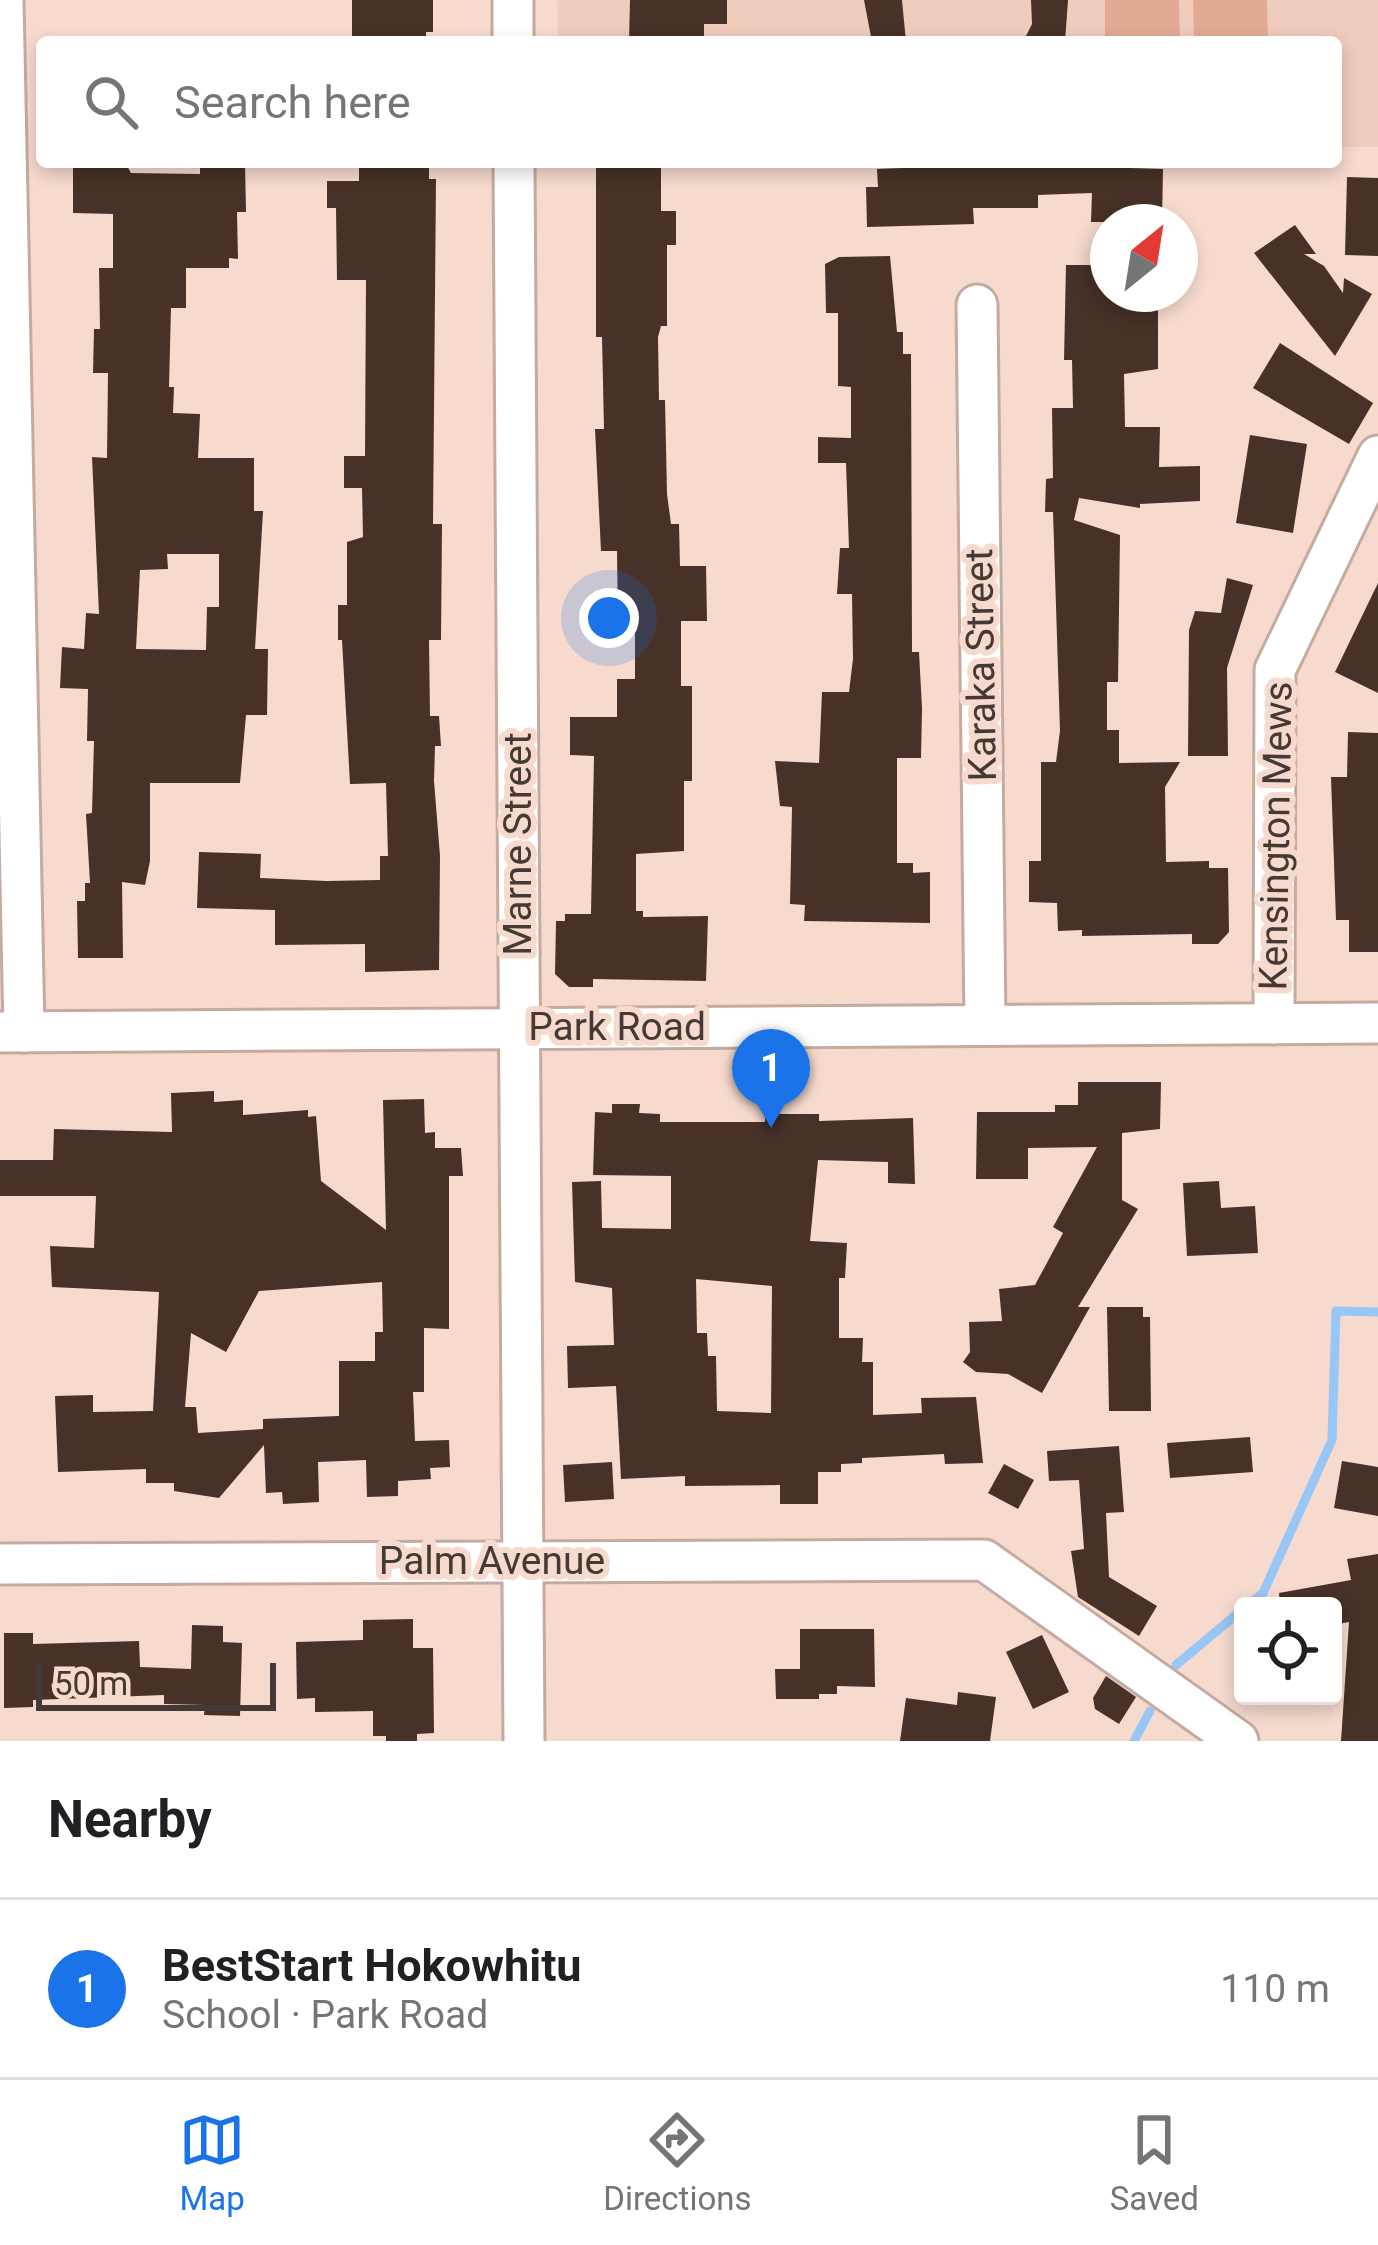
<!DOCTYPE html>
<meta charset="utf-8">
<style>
body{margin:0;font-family:Roboto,sans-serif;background:#f2f2f2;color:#202124}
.controls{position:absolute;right:36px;bottom:36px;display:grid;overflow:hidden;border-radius:12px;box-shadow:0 6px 18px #0003}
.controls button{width:108px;height:108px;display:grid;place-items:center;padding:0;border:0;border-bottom:3px solid #e0e0e0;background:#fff;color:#202124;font:60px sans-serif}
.compass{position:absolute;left:1090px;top:204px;width:108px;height:108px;border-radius:50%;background:#fff;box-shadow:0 6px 18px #0003;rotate:30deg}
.scale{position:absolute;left:36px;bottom:30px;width:240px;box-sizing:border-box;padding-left:12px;border:6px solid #453935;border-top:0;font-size:33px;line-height:42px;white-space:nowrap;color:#453935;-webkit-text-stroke:9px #f6dace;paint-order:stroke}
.you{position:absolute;left:609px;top:618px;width:42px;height:42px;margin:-30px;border:9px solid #fff;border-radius:50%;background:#1a73e8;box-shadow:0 0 0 18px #1a73e833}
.badge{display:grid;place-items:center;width:78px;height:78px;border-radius:50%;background:#1a73e8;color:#fff;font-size:39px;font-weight:700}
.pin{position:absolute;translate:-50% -99px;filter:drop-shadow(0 3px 6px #0008)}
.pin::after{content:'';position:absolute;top:63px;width:42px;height:36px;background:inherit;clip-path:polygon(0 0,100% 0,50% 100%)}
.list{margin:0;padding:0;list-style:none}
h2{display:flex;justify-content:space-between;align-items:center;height:156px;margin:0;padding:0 48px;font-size:51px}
h2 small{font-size:39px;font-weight:400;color:#757577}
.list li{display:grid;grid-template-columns:78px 1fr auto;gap:36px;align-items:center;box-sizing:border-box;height:180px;padding:0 48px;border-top:3px solid #e0e0e0}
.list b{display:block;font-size:45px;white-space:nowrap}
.list p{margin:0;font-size:39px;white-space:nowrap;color:#757577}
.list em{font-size:39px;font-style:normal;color:#757577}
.icon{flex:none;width:66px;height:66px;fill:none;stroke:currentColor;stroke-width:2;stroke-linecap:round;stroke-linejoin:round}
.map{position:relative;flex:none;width:1378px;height:1741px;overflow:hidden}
.search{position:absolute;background:#fff;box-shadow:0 6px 18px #0003;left:36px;right:36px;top:36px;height:132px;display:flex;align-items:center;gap:30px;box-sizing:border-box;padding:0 42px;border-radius:12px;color:#757577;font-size:45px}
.sheet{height:336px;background:#fff}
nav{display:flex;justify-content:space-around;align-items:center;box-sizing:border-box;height:168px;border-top:3px solid #e0e0e0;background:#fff;font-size:33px;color:#757577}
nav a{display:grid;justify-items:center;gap:6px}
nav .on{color:#1a73e8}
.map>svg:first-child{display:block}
.built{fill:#f0ccbd}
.green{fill:#e2aa93}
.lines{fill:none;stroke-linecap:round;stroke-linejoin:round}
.stream{stroke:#98c6f7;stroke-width:9}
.building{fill:#473128;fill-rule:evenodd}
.minor-casing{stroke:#c5aa9f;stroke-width:45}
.minor{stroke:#fff;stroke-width:39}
.labels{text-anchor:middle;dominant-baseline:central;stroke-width:12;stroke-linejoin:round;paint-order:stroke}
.street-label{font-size:39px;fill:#453935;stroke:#f6dace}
</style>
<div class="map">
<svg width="1378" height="1741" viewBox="0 0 1378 1741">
<rect width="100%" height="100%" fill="#f6dace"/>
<polygon class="built" points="557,0 1378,0 1378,147 1336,147 1336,42 558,42"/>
<g class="green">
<polygon points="1105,0 1179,0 1180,42 1105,42"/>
<polygon points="1193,0 1267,0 1268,42 1194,42"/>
</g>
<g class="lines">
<g class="stream">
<polyline points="1247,1606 1263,1593 1332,1440 1336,1311 1378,1312"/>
<polyline points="1176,1665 1243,1609"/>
<polyline points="1134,1741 1150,1711"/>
</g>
</g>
<g class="building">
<polygon points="352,0 433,0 433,32 426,32 426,42 352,42"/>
<polygon points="630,0 727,0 727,24 704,24 704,42 629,42"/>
<polygon points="864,0 902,0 906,42 872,42"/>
<polygon points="1031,0 1068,0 1065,42 1023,42 1032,24"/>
<path d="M73,162H125L131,173L200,174V162H245L246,212H237L238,259L229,258V268H186V308H171L169,387H174L173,413L200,414L198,458H254V511H263L255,649H268L267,715H246L240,783H150V861L145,885L122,882L123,958H78L77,901H85V883H90L86,814L92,813L94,741H87L88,689L60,688L62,647L84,649L86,613L99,614L92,457L107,458L108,373H93L94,329H100L99,268H113V214L73,213ZM167,554H219V607H207L206,650L136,649L140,570L168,569Z"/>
<polygon points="359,162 429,162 429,179 436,179 433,524 442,524 441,640 429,640 430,716 439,716 441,746 435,746 434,781 440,856 439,970 365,972 365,944 275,945 275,910 197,908 199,852 261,854 260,878 327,881 380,880 380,856 388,856 386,783 350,784 342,640 338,640 338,605 347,605 347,542 363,537 362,488 344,488 344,456 365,456 366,280 337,280 336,208 327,208 327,181 359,181"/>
<polygon points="596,162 661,162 661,211 676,211 676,245 667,245 667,326 661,326 658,337 659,400 665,400 667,494 671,524 679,524 680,566 706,566 707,621 681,621 681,686 692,686 692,781 684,781 684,851 636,854 636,911 643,911 643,917 708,916 706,981 593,979 593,987 569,987 555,974 556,921 565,921 565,914 591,914 594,756 570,755 570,717 617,717 617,679 635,679 635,629 618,629 617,551 601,551 595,429 604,429 602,337 596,337"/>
<polygon points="999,164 1163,169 1162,222 1091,222 1092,193 1038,195 1038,208 973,208 974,224 867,227 866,187 878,187 877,169"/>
<polygon points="1347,177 1378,178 1378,256 1345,255"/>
<polygon points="1295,225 1316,254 1304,254 1324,266 1343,293 1344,278 1372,294 1335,356 1254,253"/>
<polygon points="890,256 897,332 903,332 903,354 911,354 912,652 919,652 922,708 921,758 897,758 897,863 913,863 913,873 930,872 930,923 804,921 805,905 790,904 792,807 780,806 775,761 819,763 822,692 849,692 853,659 852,594 837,594 840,548 849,548 846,463 818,463 818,437 851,438 851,387 838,386 838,313 826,313 825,264 839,257"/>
<polygon points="1066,265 1108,265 1108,294 1158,294 1158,369 1124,374 1125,427 1160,427 1159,467 1200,466 1200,501 1140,504 1140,508 1079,498 1074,520 1120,535 1118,682 1107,682 1107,730 1119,730 1119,763 1180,762 1165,787 1166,862 1209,861 1209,868 1228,868 1229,932 1218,944 1192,944 1192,934 1082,936 1082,930 1058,931 1057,903 1029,902 1029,861 1041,861 1041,762 1056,762 1060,731 1053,512 1045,512 1046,479 1053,478 1052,408 1073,408 1072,360 1064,360"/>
<polygon points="1280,343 1373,403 1349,444 1253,388"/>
<polygon points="1250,435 1307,444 1293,533 1236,523"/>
<polygon points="1227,578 1253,585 1227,668 1228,756 1188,756 1189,630 1195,611 1221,613"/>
<polygon points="1378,583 1378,693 1335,672"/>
<polygon points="1348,732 1378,733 1378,952 1349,952 1349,920 1336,920 1331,777 1347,777"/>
<polygon points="1078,1082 1161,1082 1160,1129 1122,1133 1122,1200 1138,1209 1078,1307 1090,1307 1042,1393 1008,1374 976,1372 963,1362 970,1352 969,1322 1002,1321 999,1289 1035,1285 1063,1233 1053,1227 1097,1147 1028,1148 1028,1179 976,1179 977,1112 1055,1112 1055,1105 1078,1105"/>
<path d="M214,1091V1102L243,1100V1115L308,1110V1117L316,1116L321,1181L386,1230L383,1100L424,1099L425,1133L435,1132V1148H461L463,1176H449V1329L424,1328V1392H413L415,1441L449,1440L450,1467L430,1468L431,1479L398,1481V1496L367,1497L366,1460L318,1462L319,1502L283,1504L282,1492L266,1493L264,1445L219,1498L174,1491V1483H146V1469L58,1472L55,1396L93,1395V1412L153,1411L159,1292L52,1287L50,1246L94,1248L96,1196H0V1160H53L54,1129L172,1132L171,1093ZM382,1282L383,1332H375V1361H339V1416L263,1419V1429L198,1433L196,1407H185L191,1333L226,1352L259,1291Z"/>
<path d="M612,1104H640L639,1113L660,1114V1122H765V1114H819V1121L913,1118L915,1184L888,1183V1162L818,1160L810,1241L847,1243L845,1278H839V1338H863L862,1362H873V1415L922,1413L921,1398L976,1397L983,1463L945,1464L944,1454L862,1458V1463L841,1464V1472H818V1504H780V1485L685,1486V1476L621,1479L616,1386L568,1388L567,1346L614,1345L612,1288L575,1282L572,1182L601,1181L602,1228L671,1229V1176L593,1175L595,1112L612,1113ZM696,1279L772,1286L771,1413L717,1411L716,1356H708L707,1333H697Z"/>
<polygon points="1219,1181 1221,1208 1255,1206 1258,1253 1187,1256 1183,1183"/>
<polygon points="1107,1307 1143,1307 1143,1317 1150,1317 1151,1411 1109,1411"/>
<polygon points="1250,1437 1253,1472 1170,1478 1167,1443"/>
<polygon points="1119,1446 1124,1512 1106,1513 1109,1577 1157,1606 1139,1636 1078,1597 1071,1551 1084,1549 1079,1480 1049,1481 1047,1451"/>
<polygon points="1342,1461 1378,1467 1378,1516 1334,1508"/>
<polygon points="612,1462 614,1499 565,1502 563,1465"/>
<polygon points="1004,1464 1034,1480 1018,1509 988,1493"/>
<polygon points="1378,1554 1378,1741 1341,1741 1349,1622 1333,1625 1333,1606 1280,1606 1279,1593 1351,1580 1347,1559"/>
<polygon points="413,1619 413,1648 433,1648 434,1733 417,1734 417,1741 386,1741 386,1736 373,1736 373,1711 315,1712 315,1698 297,1699 296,1642 363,1640 363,1620"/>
<polygon points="192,1625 223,1626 223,1642 242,1643 240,1716 204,1715 205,1705 164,1704 164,1695 33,1700 33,1707 4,1708 4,1633 33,1633 33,1644 139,1641 140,1667 191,1669"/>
<polygon points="800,1629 874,1629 875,1687 837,1686 837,1694 819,1694 819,1699 776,1699 775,1669 800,1669"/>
<polygon points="1042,1635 1069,1692 1033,1709 1006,1652"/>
<polygon points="1106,1676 1136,1697 1119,1724 1095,1709 1093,1698"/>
<polygon points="958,1692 996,1697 990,1741 900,1741 906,1698 957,1705"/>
</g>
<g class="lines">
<g class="minor-casing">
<g id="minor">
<polyline points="3,0 24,1032"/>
<polyline points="513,0 513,42"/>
<polyline points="514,162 524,1741"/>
<polyline points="977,305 985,1025"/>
<polyline points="1274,1024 1275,670 1378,456"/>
<polyline points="0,1032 1378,1023"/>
<polyline points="0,1564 984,1560 1238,1741"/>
</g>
</g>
<use href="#minor" class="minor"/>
</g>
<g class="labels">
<g class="street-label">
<text transform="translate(981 665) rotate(-91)">Karaka Street</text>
<text transform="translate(1276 836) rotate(-89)">Kensington Mews</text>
<text transform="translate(518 844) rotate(-90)">Marne Street</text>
<text x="617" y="1027">Park Road</text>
<text x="492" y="1561">Palm Avenue</text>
</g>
</g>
</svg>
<div class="controls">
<button><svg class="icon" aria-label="locate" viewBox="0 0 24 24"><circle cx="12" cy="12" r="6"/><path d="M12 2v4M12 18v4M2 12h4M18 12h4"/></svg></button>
</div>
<svg class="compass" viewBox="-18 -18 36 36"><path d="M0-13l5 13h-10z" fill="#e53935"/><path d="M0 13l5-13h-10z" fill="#757577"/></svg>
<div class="scale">50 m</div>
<div class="you"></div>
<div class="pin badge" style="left:771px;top:1128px">1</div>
<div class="search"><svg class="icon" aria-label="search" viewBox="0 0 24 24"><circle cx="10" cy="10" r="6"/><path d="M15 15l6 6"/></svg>Search here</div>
</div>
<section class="sheet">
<h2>Nearby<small></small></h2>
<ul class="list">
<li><span class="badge">1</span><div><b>BestStart Hokowhitu</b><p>School · Park Road</p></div><em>110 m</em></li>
</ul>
</section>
<nav>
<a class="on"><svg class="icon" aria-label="map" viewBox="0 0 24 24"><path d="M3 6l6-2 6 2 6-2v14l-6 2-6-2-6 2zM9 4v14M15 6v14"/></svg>Map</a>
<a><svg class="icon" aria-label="directions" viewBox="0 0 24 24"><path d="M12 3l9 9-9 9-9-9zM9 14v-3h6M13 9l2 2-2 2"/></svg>Directions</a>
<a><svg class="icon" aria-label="saved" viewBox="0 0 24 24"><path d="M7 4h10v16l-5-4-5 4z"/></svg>Saved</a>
</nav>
